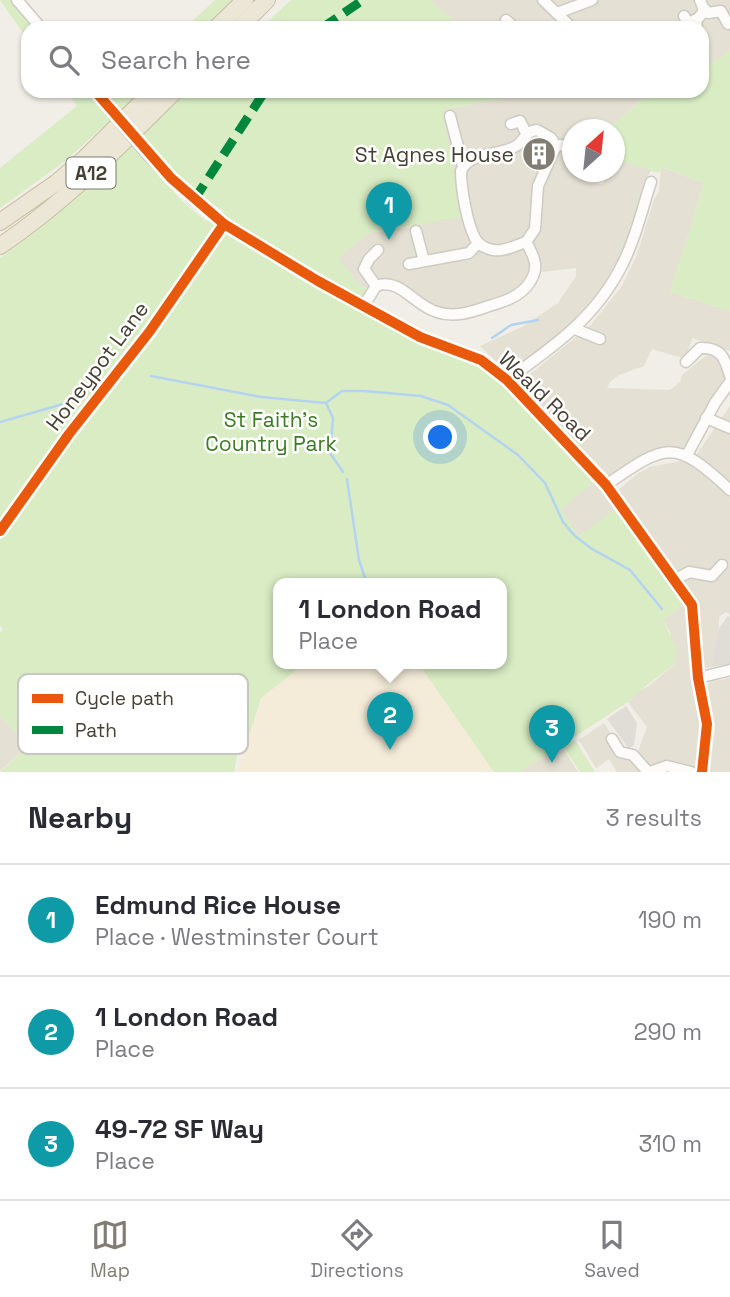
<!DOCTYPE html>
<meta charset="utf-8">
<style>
body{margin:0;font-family:"Space Grotesk",sans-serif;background:#f7f7f7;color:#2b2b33}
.compass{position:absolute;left:562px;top:119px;width:63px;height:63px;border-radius:50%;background:#fff;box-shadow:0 2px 5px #0004;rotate:27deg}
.you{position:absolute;left:441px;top:438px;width:24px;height:24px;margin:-18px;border:5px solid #fff;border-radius:50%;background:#1a73e8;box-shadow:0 0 0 10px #1a73e833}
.badge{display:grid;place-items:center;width:46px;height:46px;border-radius:50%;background:#817d72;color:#fff;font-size:23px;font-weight:700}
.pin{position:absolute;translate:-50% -58px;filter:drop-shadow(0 2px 4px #0008)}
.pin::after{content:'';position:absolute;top:37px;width:24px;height:21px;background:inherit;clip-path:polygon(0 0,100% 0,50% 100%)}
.popup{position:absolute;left:273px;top:578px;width:234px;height:91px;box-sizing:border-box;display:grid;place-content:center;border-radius:14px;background:#fff;filter:drop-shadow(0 2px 5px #0005);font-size:23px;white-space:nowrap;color:#7c7c81}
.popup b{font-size:26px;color:#2b2b33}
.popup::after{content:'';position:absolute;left:50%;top:100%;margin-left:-14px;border:14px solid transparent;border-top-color:#fff}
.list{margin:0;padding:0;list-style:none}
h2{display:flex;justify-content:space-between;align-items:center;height:91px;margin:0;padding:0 28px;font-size:30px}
h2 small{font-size:23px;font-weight:400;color:#7c7c81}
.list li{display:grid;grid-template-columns:46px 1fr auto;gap:21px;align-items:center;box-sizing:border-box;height:112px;padding:0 28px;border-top:2px solid #e1e1e2}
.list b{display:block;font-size:26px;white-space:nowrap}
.list p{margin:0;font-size:23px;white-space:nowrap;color:#7c7c81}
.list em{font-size:23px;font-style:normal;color:#7c7c81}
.icon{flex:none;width:38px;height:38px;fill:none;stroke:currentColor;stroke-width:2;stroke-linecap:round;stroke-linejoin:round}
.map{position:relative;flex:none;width:730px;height:772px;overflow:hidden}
.search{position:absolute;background:#fff;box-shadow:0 2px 5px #0004;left:21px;right:21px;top:21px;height:77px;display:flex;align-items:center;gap:18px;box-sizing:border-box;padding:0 24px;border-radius:21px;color:#7c7c81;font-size:26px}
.sheet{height:427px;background:#fff}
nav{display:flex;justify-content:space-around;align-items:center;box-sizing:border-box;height:98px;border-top:2px solid #e1e1e2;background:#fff;font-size:19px;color:#7c7c81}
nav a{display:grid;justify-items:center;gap:4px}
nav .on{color:#817d72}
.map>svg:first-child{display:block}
.residential{fill:#e4e0d3}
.commercial{fill:#f4ebd8}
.green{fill:#d9ecc4}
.parking{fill:#dfddd6}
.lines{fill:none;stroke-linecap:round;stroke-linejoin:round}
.stream{stroke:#b4d3f0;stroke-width:2.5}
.minor-casing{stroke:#cecbc4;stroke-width:13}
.highway-casing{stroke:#cabea0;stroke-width:18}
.minor{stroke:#fdfcfb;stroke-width:10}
.highway{stroke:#ece6d7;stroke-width:16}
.minor-bridge-casing{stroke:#cecbc4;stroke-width:13;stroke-linecap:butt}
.minor-bridge{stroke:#fdfcfb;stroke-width:10}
.quiet{stroke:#00873e;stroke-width:9;stroke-dasharray:18 9;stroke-linecap:butt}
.cycleway-casing{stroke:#fff;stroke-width:15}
.cycleway{stroke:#e8590c;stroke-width:10}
.labels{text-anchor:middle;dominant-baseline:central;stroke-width:5;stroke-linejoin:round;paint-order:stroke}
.shield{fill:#fff;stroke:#7d7970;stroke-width:2}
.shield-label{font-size:19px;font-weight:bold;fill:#454033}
.poi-label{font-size:21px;fill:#454033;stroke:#fff;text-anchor:end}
.street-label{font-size:21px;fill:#454033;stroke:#fff}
.park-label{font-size:21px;fill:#3c7a23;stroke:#fff}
.key{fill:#fff;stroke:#c7c6c2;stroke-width:2}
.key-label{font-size:19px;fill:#454033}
</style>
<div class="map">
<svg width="730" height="772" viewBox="0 0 730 772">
<rect width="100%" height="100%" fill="#f0eee6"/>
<g class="residential">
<polygon points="430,0 730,0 730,49 722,57 702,69 702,28 463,28"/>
<polygon points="540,91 663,91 656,95 643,98 608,129 572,130 572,172 587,172 586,182 603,184 608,172 614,172 615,159 651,170 643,187 644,195 622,261 583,318 510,375 480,346 522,327 558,303 576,276 576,268 533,273 514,294 451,312 422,301 395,279 379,280 369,290 357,282 338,258 369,233 419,225 442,110"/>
<polygon points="661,167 704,183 670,292 730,311 730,351 692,338 686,359 652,349 644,366 619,375 610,382 607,388 670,390 680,382 683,374 707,355 720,359 728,379 688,447 663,451 609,476 518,384 591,325 622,286 637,255 654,199 659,192"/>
<polygon points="730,406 730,614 726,612 719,617 718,639 711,667 702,669 698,614 695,598 667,566 617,491 637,474 650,467 681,461 690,464"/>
<polygon points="594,482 615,510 579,536 560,509"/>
<polygon points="687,603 703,722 700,772 617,772 609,759 596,768 579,740 604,723 621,750 637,754 647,727 628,702 639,691 649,686 676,663 670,632 663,620"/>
<polygon points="730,678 730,772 710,772 715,728 708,686 710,682"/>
<polygon points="0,716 28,746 0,771"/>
<polygon points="561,745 578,772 520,772"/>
</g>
<polygon class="commercial" points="305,664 419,664 494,772 238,772 261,698"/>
<g class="green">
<polygon points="0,0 12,0 33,28 28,28 28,40"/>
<polygon points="215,0 237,0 209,28 185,28"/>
<polygon points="291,0 430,0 463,28 261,28"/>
<polygon points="730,49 730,311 670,292 704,183 662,167 659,173 615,159 614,130 608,129 643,98 656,95 663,91 702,91 702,69 722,57"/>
<polygon points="67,91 87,91 111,120 65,161 0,208 0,168 77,106"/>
<polygon points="104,91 147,91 124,114"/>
<path d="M187,91H541L442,110L463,217L369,233L338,258L357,282L371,292L363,306L481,360L599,478L561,509L579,536L620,506L687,603L663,620L676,647V663C660,676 642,687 628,702L520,772H494L419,664H502V584H278V664H304L261,698L244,751H238L234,772H0L28,746L0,716V633L3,630L0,625V258C48,225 89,186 131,145L183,202L206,221L224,211L209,203L174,173L141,136Z"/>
<polygon points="575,740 595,772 580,772 564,748"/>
</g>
<g class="parking">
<polygon points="728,616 730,617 730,664 711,667 719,628"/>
<polygon points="626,706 637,723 634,745 629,749 607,719"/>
</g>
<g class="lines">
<g class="stream">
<polyline points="492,338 511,325 538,320"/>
<polyline points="151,376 261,397 326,403 342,391 364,391 421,396 448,405 518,455 545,483 563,522 575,536 592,549 630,570 662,609"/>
<polyline points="326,403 333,418 330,453 343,472"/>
<polyline points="0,422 67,403 81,395"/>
<polyline points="347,479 359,560 367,584"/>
</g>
<g class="minor-casing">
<g id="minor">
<polyline points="17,0 41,28"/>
<polyline points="543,0 572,28"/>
<polyline points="704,8 708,13 721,11 728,24"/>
<polyline points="557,13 592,0"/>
<polyline points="684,16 688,23 697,19"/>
<polyline points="506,20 515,28"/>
<path d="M697,28L696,21C703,11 706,14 700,0"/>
<polyline points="95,91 107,106"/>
<polyline points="450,116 463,166"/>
<polyline points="511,124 520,121 526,133"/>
<path d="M537,130L551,138L556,146L538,186L535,229L526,242C516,245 504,252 493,250C487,249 478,245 475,238C467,223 461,189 461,171C471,150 498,157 516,146C525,141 524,131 537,130Z"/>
<polyline points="556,146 562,145 572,151"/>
<polyline points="148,155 194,200 224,224 318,281 420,337 481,360 507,380 606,485 692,605 698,678 707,724 702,772"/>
<polyline points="416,231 424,261"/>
<polyline points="409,264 469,253 478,243"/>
<polyline points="376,286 364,269 369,259 378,250"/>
<path d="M363,307L376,286C401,277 414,306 437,312C454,318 472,312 489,306C503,302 518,297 527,286C540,270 536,259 526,242"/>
<polyline points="575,329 600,339"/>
<path d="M686,362L700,348C721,347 725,358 730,376"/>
<path d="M507,380C554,346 597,317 623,263C636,238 642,209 651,182"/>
<polyline points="706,418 730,428"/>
<polyline points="687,455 715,403 730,382"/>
<path d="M606,485C667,443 674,438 730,490"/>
<polyline points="0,531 69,434 150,331 224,224"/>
<polyline points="674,580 689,572 712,576 722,565"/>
<polyline points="698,678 730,670"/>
<polyline points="612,739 620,752 633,755 648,772"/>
<polyline points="650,772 667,766 691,772"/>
</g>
</g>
<g class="highway-casing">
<g id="highway">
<polyline points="216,28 245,0"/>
<polyline points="239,28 267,0"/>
<polyline points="0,222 56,183 85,158 153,91"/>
<path d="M0,246C65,202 120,146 175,91"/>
</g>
</g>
<use href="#minor" class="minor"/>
<use href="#highway" class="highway"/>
<g class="minor-bridge-casing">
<polyline id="minor-bridge" points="107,106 148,155"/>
</g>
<use href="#minor-bridge" class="minor-bridge"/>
<g class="quiet">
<polyline points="322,28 363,0"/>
<polyline points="194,200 265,91"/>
</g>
<g class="cycleway-casing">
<g id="cycleway">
<polyline points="95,91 171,178 224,224 318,281 420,337 481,360 507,380 606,485 692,605 698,678 707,724 702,772"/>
<polyline points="0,531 69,434 150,331 224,224"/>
</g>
</g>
<use href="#cycleway" class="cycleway"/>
</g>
<defs>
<g id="building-disc" transform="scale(1.75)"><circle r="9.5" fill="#817d72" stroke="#fff"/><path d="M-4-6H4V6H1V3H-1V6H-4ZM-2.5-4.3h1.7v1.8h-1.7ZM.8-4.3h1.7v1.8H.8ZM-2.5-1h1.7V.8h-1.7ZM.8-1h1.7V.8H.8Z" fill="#fff"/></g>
</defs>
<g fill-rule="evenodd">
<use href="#building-disc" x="539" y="154"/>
</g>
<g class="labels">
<rect class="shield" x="66.5" y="157.5" width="49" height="31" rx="5"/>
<g class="shield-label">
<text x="91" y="173">A12</text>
</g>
<g class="poi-label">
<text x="514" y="154">St Agnes House</text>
</g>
<g class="street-label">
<text transform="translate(97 366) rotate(-53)">Honeypot Lane</text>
<text transform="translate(545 396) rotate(44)">Weald Road</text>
</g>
<g class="park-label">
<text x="271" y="419">St Faith's<tspan x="271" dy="24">Country Park</tspan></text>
</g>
</g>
<rect x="18" y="674" width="230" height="80" rx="10" class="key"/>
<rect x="32" y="694" width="31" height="9" fill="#e8590c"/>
<rect x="32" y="726" width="31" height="8" fill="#00873e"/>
<g class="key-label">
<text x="75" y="705">Cycle path</text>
<text x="75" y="737">Path</text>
</g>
</svg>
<svg class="compass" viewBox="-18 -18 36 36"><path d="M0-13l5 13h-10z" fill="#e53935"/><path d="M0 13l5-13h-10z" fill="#7c7c81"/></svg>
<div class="you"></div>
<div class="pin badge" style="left:389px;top:240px;background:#0f9aa8">1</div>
<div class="pin badge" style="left:390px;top:750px;background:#0f9aa8">2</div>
<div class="popup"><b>1 London Road</b>Place</div>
<div class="pin badge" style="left:552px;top:763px;background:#0f9aa8">3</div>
<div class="search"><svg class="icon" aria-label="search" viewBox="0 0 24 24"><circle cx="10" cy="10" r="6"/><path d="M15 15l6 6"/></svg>Search here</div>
</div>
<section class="sheet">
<h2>Nearby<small>3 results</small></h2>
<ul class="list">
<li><span class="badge" style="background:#0f9aa8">1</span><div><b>Edmund Rice House</b><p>Place · Westminster Court</p></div><em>190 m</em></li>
<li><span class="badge" style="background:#0f9aa8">2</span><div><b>1 London Road</b><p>Place</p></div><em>290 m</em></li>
<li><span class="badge" style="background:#0f9aa8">3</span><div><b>49-72 SF Way</b><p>Place</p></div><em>310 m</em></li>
</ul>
</section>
<nav>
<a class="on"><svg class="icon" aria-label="map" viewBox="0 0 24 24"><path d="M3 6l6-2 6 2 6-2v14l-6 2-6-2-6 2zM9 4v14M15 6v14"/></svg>Map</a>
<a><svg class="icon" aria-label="directions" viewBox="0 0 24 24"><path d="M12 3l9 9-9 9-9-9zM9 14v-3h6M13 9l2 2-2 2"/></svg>Directions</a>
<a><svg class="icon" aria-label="saved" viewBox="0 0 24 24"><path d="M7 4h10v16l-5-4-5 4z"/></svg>Saved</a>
</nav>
